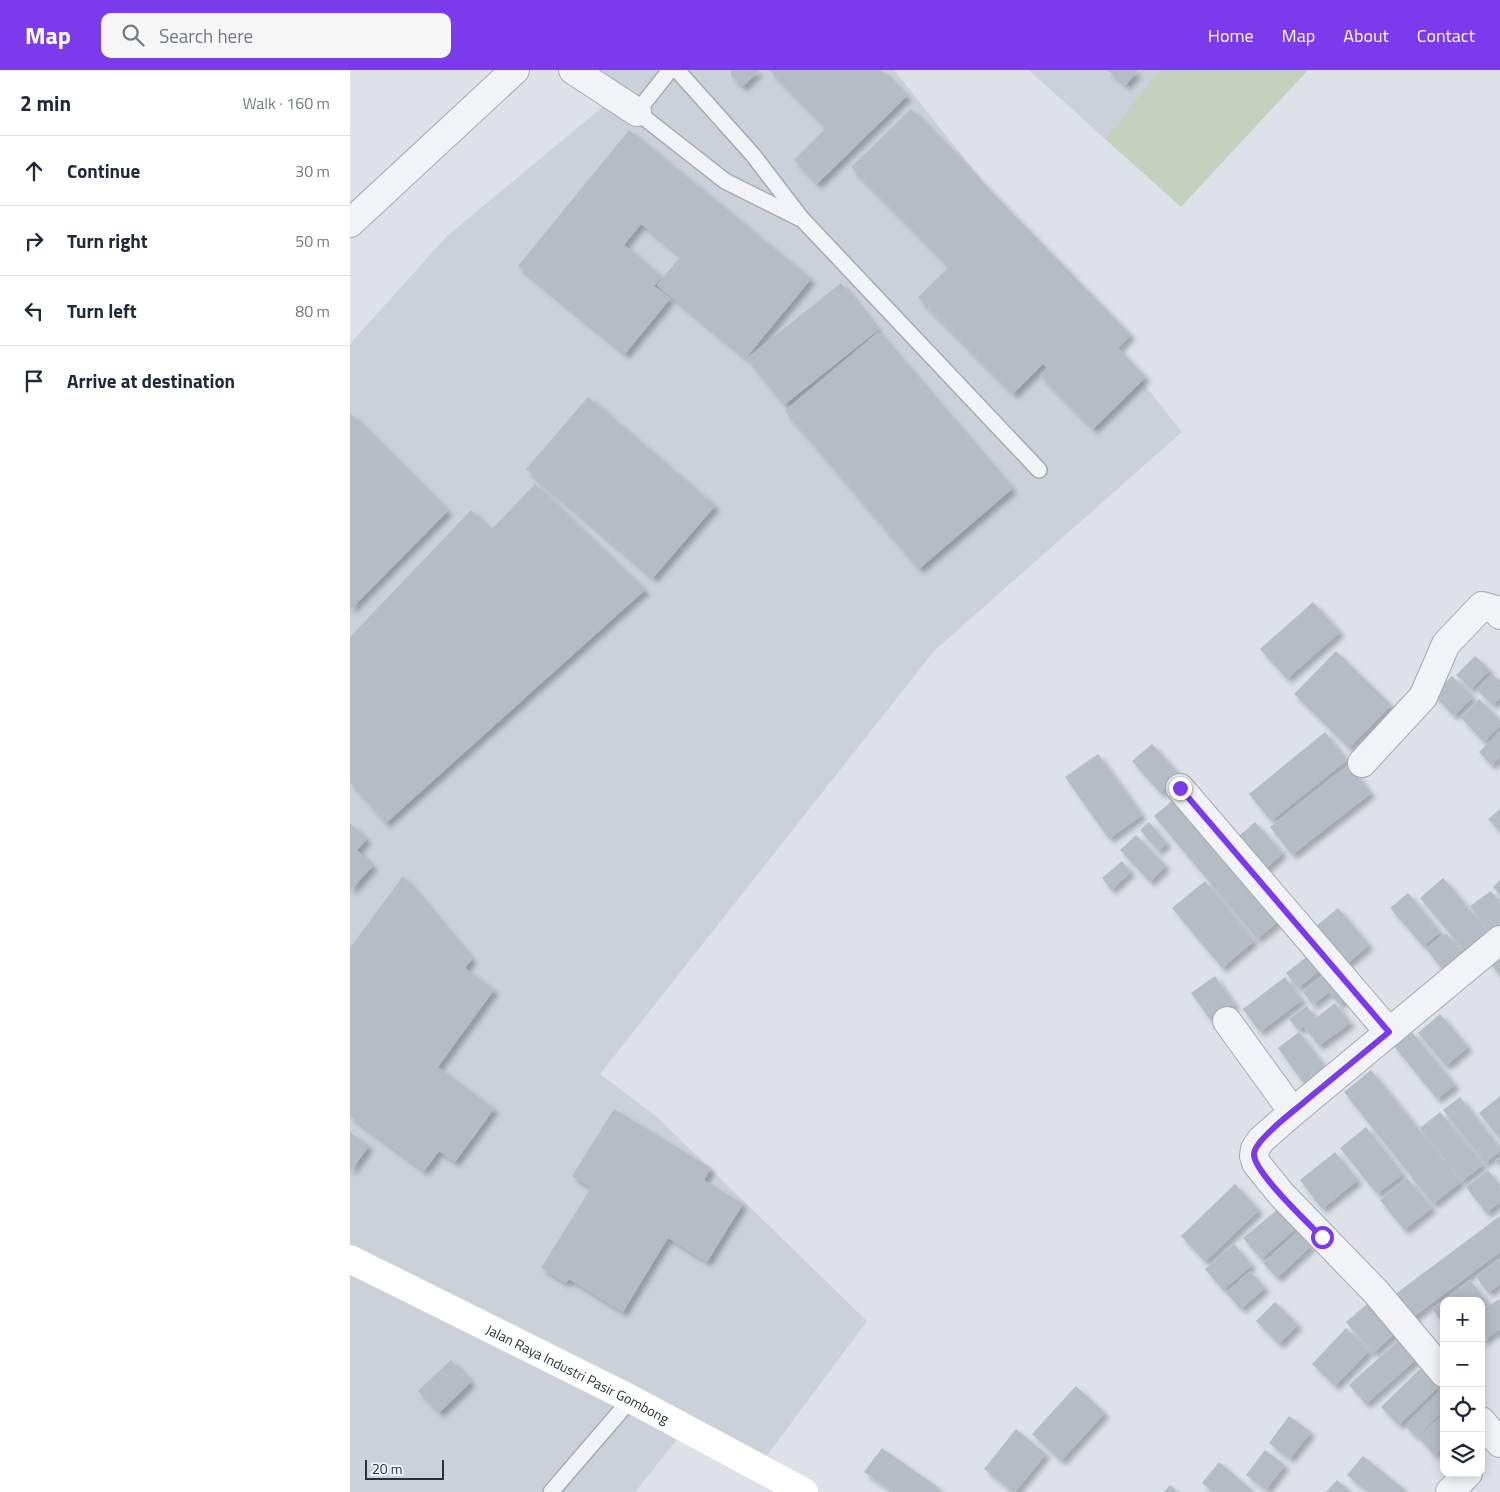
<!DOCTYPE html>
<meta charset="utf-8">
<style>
body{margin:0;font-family:"Titillium Web",sans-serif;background:#f6f6f7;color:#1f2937}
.controls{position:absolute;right:15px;bottom:15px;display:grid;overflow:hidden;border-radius:10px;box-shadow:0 2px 12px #0003}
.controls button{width:45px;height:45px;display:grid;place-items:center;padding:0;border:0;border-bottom:1px solid #e0e1e3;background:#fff;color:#1f2937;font:25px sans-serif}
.scale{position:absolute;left:15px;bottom:12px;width:79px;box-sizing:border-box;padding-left:5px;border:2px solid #27313e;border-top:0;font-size:14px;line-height:18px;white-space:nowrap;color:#27313e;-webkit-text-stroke:4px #edf1f5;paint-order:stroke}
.stop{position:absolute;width:15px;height:15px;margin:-11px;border:4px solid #7c3aed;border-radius:50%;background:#fff}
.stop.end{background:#7c3aed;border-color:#fff;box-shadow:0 1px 5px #0008}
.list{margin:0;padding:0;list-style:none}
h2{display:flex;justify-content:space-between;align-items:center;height:65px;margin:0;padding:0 20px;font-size:21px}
h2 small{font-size:16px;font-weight:400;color:#747a83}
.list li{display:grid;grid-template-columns:32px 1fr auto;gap:15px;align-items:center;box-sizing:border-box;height:70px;padding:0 20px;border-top:1px solid #e0e1e3}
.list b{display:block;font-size:19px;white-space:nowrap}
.list em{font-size:16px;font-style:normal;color:#747a83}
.icon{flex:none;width:28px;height:28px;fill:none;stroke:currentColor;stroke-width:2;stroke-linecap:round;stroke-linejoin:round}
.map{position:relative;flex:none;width:1150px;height:1422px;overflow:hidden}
header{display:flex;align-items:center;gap:30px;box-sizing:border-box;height:70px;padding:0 25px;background:#7c3aed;color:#fff}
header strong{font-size:24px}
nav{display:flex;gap:28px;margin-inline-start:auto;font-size:18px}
.search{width:350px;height:45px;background:#f6f6f7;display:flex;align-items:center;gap:12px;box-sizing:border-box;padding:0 18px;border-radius:10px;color:#747a83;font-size:19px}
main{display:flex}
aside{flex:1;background:#fff}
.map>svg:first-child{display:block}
.built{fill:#ccd1d9}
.green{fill:#c5d1bf}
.building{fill:#b5bcc4;filter:url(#shadow)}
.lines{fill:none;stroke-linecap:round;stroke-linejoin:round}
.lane-casing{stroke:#a3a9b2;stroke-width:18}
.street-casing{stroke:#a3a9b2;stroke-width:30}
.lane{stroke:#f1f3f6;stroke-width:15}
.street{stroke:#f1f3f6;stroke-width:28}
.secondary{stroke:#fff;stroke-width:28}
.route{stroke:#7c3aed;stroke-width:6}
.labels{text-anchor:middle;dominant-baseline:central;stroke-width:4.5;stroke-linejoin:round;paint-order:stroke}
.street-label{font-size:14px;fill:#27313e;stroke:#edf1f5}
</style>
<header>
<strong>Map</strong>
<div class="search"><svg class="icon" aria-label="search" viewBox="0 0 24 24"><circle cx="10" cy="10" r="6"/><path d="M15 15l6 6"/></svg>Search here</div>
<nav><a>Home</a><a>Map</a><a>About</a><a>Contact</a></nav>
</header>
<main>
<aside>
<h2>2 min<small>Walk · 160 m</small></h2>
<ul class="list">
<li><svg class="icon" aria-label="ahead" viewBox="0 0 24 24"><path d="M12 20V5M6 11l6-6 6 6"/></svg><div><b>Continue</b></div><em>30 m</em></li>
<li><svg class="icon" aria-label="right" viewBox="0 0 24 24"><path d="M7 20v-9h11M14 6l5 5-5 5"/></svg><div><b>Turn right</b></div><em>50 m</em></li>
<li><svg class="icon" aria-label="left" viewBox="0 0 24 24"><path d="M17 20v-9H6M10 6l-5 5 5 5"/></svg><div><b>Turn left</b></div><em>80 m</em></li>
<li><svg class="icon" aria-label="arrive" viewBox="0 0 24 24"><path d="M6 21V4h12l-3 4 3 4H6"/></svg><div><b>Arrive at destination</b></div></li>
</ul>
</aside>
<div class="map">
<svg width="1150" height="1422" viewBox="0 0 1150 1422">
<defs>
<filter id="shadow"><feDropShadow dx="4.5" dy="4.5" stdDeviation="2.5" flood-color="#0004"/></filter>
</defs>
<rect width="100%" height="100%" fill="#dee2e8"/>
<g class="built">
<polygon points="237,0 544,0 832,362 584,581 250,1004 307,1047 517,1251 403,1404 333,1362 285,1422 0,1422 0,274 97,166 267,25"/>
<polygon points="679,0 809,0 755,69"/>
</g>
<polygon class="green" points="809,0 958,0 831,137 755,69"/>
<g class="building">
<polygon points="381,0 410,0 392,17 381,5"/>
<polygon points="419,0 531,0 557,26 467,114 444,90 476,58"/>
<polygon points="757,0 788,0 776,15"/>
<polygon points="561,39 781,265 768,278 796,307 743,359 690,305 697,298 693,294 663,324 568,227 599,197 501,97"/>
<polygon points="279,60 461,209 396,288 307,215 331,186 291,154 274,175 312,207 304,216 320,229 275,284 168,196"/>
<polygon points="491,213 528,260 434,335 397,288"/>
<polygon points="528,262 662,419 569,499 435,341"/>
<polygon points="238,327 365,436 303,508 176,399"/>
<polygon points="0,343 98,441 0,540"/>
<polygon points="185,414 295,520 36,753 0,712 0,567 121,440 141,460"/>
<polygon points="963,532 990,562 937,609 910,579"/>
<polygon points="986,581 1041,635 999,678 944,624"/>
<polygon points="1125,586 1140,600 1121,619 1106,605"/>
<polygon points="1142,604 1150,611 1150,627 1143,635 1127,620"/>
<polygon points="1102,606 1123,627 1104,646 1083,624"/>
<polygon points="1129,629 1150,650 1150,656 1134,672 1111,648"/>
<polygon points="1150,661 1150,687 1141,695 1129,682"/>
<polygon points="975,662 997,690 921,751 899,724"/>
<polygon points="802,674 830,705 810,723 782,691"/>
<polygon points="748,684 792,745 759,769 715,707"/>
<polygon points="999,695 1021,723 942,785 920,757"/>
<polygon points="829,725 932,848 907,869 804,746"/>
<polygon points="1150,739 1150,762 1138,749"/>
<polygon points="799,752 817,773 808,781 790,760"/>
<polygon points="905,752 933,783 910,804 882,772"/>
<polygon points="0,753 17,769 7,780 23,796 0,821"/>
<polygon points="786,765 816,796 800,812 770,780"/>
<polygon points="772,791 781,802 761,820 752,808"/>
<polygon points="53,806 122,889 115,898 144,920 88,997 144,1039 105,1092 89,1081 74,1101 0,1046 0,878"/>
<polygon points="1093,808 1141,865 1118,885 1070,828"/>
<polygon points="1150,810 1150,825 1143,817"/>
<polygon points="855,811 904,871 872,898 822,838"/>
<polygon points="1141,821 1150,833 1150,855 1141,863 1120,836"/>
<polygon points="1058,823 1090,862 1073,876 1040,838"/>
<polygon points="988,838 1019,875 991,899 960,861"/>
<polygon points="1096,863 1113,884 1093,900 1076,879"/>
<polygon points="965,880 977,895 948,918 936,903"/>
<polygon points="1150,880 1150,906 1137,889"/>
<polygon points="982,898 1002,924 989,934 979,922 963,935 953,922"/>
<polygon points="865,906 885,935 862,952 841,923"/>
<polygon points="935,907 952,930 910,962 893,939"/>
<polygon points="985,933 1000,953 969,976 954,957 964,949 948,960 939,949 957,936 966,948"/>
<polygon points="1090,944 1118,977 1096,996 1068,963"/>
<polygon points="1061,961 1105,1015 1087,1029 1043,975"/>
<polygon points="949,962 979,1002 957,1018 928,978"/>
<polygon points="1021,1000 1111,1112 1083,1134 994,1022"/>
<polygon points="1150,1026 1150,1069 1129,1043"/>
<polygon points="1110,1027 1150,1078 1150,1081 1135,1093 1093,1040"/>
<polygon points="264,1039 361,1098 354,1110 393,1134 357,1192 318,1168 273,1242 219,1209 216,1213 191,1198 241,1118 222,1106"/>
<polygon points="1090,1042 1133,1095 1112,1111 1070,1058"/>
<polygon points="1016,1057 1053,1104 1027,1124 990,1078"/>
<polygon points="0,1062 19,1076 0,1102"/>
<polygon points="985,1082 1008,1110 972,1139 950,1110"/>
<polygon points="1150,1087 1150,1096 1145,1091"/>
<polygon points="1138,1100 1150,1116 1150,1132 1136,1143 1116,1117"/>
<polygon points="1057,1108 1082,1138 1054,1160 1030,1130"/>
<polygon points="885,1114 909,1140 855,1192 831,1166"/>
<polygon points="929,1138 946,1158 911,1189 893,1168"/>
<polygon points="1150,1146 1150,1182 1062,1248 1044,1225"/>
<polygon points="948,1162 961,1176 927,1208 913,1193"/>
<polygon points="884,1174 902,1195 873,1220 855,1199"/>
<polygon points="1150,1188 1150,1214 1138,1223 1126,1207"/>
<polygon points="900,1201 915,1218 891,1239 876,1223"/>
<polygon points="1120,1210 1137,1232 1131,1237 1131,1231 1094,1231 1094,1254 1082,1239"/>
<polygon points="1023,1229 1050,1259 1023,1283 996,1252"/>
<polygon points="1149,1229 1150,1232 1150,1259 1131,1272 1131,1241"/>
<polygon points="925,1232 948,1255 929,1274 906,1251"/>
<polygon points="996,1258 1019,1281 985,1316 962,1294"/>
<polygon points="1053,1266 1070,1286 1016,1334 999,1315"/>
<polygon points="101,1290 121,1312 89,1343 68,1321"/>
<polygon points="1072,1297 1089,1316 1049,1355 1031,1337"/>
<polygon points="726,1316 755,1343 711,1391 682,1364"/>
<polygon points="1094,1317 1094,1340 1066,1367 1055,1356"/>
<polygon points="1094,1344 1094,1377 1084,1385 1068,1367"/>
<polygon points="939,1346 961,1362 940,1389 919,1373"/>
<polygon points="666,1359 696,1384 665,1422 663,1422 634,1399"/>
<polygon points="532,1378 589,1418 586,1422 543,1422 514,1402"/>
<polygon points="915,1380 935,1395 916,1420 896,1405"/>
<polygon points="1013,1386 1054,1419 1051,1422 1018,1422 997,1405"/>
<polygon points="869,1392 901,1419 899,1422 863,1422 852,1413"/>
<polygon points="987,1410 1001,1422 976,1422"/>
<polygon points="820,1415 828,1422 814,1422"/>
</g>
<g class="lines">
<g class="lane-casing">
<g id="lane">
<polyline points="320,0 287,42 375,111 449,148"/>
<polyline points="327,0 403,85 452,149 689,400"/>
<polyline points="201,1422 281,1329"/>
</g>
</g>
<g class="street-casing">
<g id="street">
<polyline points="223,0 287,42"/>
<polyline points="0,153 165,0"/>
<polyline points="1012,693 1073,627 1096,574 1132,536 1146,540 1150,545"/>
<polyline points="830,718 1039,962"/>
<polyline points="877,951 943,1042"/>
<polyline points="1094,1303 1026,1222 931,1124 906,1093 904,1086 905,1079 911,1070 943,1042 1150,870"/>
<polyline points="1131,1351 1150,1373"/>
<polyline points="1100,1422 1118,1403"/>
</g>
</g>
<use href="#lane" class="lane"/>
<use href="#street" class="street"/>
<path class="secondary" id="s1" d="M0,1189L281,1329L454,1422"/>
</g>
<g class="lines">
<path class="route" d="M830,718L1039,962C1012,984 986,1006 959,1028C943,1042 924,1055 910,1072C907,1076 904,1079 904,1085C905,1103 958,1153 972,1167"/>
</g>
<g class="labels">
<g class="street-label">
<text stroke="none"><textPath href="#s1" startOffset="255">Jalan Raya Industri Pasir Gombong</textPath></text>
</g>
</g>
</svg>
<div class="controls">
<button>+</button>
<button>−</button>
<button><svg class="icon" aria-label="locate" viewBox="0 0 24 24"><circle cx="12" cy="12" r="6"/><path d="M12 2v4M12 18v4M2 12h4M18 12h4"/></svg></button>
<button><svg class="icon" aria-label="layers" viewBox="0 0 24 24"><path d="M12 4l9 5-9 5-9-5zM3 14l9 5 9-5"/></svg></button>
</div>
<div class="scale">20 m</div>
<div class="stop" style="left:972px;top:1167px"></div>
<div class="stop end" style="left:830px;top:718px"></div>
</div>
</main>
